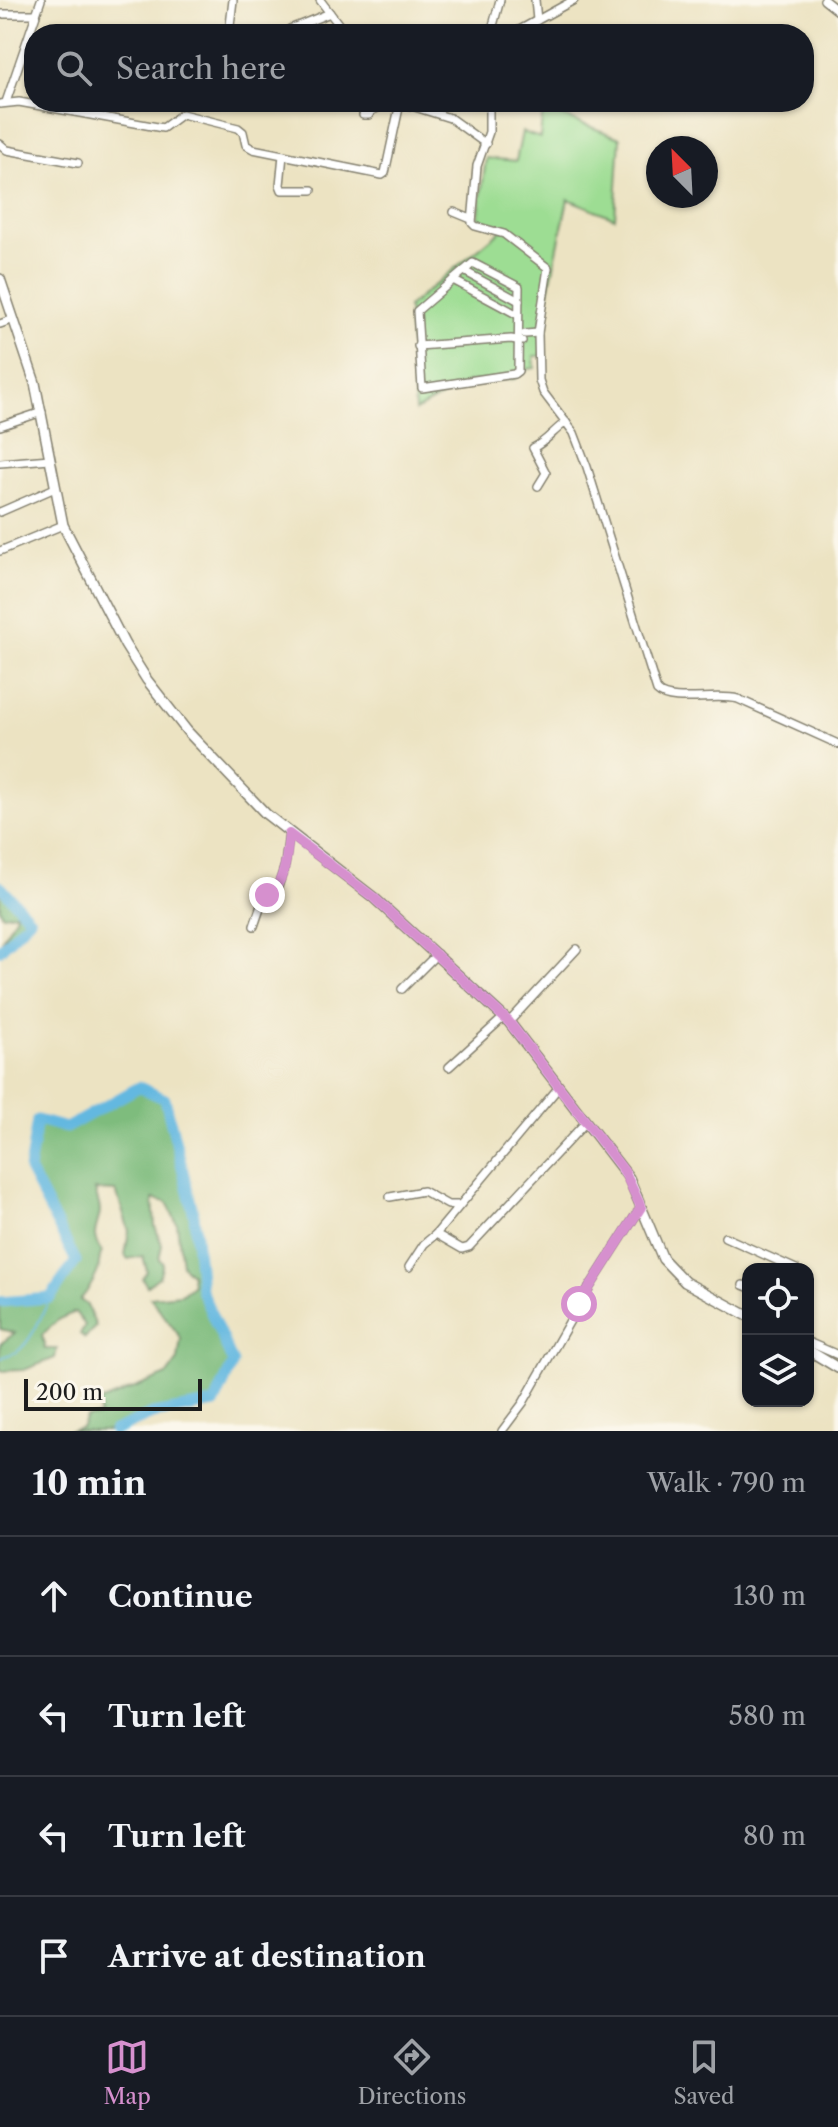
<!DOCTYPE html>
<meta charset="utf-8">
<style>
body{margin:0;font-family:"Libre Caslon Text",serif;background:#20242c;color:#f1f3f6}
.controls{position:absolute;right:24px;bottom:24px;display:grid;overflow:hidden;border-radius:16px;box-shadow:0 2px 6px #0004}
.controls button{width:72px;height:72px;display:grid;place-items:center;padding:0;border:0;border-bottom:2px solid #363941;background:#171b24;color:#f1f3f6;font:40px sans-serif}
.compass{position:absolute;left:646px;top:136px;width:72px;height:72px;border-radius:50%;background:#171b24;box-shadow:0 2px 6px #0004;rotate:336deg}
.scale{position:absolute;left:24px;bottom:20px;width:178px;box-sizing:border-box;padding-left:8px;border:4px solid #1c1c1c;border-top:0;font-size:22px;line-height:28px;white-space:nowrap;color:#1c1c1c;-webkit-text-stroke:6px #fbf7ec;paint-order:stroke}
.stop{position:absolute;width:24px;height:24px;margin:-18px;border:6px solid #d690ce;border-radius:50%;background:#fff}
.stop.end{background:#d690ce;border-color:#fff;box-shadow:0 2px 8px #0008}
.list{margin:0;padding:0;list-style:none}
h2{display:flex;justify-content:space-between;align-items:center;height:104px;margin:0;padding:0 32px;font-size:34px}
h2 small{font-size:26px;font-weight:400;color:#9ea1a6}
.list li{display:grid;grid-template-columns:52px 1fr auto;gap:24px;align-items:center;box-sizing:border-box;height:120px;padding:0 32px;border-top:2px solid #363941}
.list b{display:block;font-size:30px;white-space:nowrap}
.list em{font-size:26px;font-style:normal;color:#9ea1a6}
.icon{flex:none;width:44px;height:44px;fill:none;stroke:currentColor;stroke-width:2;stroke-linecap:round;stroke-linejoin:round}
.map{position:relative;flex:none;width:838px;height:1431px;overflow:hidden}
.search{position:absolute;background:#171b24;box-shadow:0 2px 6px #0004;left:24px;right:24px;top:24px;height:88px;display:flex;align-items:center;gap:20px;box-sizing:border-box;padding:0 28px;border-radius:32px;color:#9ea1a6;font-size:30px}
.sheet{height:584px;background:#171b24}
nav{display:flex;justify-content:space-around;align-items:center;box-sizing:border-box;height:112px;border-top:2px solid #363941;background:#171b24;font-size:22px;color:#9ea1a6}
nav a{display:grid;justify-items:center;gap:4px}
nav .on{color:#d690ce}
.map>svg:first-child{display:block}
.green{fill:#9ddd93;stroke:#5c7c58;stroke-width:2}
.forest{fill:#7ebc7d;stroke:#4d6c4c;stroke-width:2}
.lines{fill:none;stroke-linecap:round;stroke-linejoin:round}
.stream{stroke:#63b8e0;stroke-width:2}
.river{stroke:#63b8e0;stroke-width:11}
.minor-casing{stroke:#84806f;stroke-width:10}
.tertiary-casing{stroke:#84806f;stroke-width:12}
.minor{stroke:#fff;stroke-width:7}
.tertiary{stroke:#fff;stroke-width:9}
.route{stroke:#d690ce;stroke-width:10}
</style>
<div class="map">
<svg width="838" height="1431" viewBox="0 0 838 1431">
<rect width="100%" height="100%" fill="#fbf7ec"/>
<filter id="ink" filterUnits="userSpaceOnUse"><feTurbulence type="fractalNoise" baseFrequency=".0125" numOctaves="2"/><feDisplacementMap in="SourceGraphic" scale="16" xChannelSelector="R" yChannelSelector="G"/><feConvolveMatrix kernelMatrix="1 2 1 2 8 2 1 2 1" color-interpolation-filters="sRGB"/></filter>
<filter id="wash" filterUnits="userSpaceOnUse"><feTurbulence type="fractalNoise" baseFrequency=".006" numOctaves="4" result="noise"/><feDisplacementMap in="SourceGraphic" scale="32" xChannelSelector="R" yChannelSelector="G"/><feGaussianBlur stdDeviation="1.8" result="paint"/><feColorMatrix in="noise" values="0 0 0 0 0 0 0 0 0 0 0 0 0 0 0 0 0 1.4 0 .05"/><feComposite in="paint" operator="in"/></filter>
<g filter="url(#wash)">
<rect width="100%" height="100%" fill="#ece3c2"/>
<polygon class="green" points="543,109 620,138 615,218 568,199 541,328 542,356 534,356 535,368 528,369 514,379 468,382 415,411 408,307 505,227 478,220 486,158 516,161 522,132 540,138"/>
<g class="forest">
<path d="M0,886L30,919L0,950C0,935 13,927 16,913L3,915L0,909Z"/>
<path d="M139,1087L165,1099L194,1215L201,1290L233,1363L215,1403L152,1414L114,1431H68L81,1428L86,1417L99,1416L100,1402L167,1375L178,1360L181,1338L150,1297L181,1294L192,1285L191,1274L182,1265L177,1224L167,1202L153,1199L155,1226L162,1245L159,1259L163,1263L159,1277L147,1286L142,1278L147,1271L143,1256L128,1259L125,1255L129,1231L116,1191L95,1190C96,1196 100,1205 100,1211C99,1228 88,1232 102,1252C98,1259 100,1264 98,1271C94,1281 87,1292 80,1300L87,1305L96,1326L85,1338L80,1334L85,1325L75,1312L59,1319L42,1335L45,1349H57L55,1358L24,1370L0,1371V1344L15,1333L0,1329V1302L50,1297L76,1261L29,1170L37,1120L61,1126Z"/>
</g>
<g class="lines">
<path class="stream" d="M0,1359C6,1354 12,1355 18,1351C33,1339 42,1314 50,1298"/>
<g class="river">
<polyline points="0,886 30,919 0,950"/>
<polyline points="0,1302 50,1298 76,1261 29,1170 37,1120 66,1128 139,1087 165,1099 194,1215 201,1290 233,1363 215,1403 152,1414 114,1431"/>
</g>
</g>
</g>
<g filter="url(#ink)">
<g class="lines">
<g class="minor-casing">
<g id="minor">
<polyline points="320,0 346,34"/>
<polyline points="535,0 537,20"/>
<polyline points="824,0 838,11"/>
<polyline points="0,14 36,14"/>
<polyline points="491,30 514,33 574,0"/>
<polyline points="491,33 500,0"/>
<polyline points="229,34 233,0"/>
<polyline points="291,34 290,29 330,13"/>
<polyline points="6,102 41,0"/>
<polyline points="399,102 450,118 486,144"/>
<path d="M489,102V132L477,166L472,223L475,226L504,234L548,268L538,333L539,380L543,392L574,433L587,467L657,691C671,705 717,693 738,699L838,744"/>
<polyline points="0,104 19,102 163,128 182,114 238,128 243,132 246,145 253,149 382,175 385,173 400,103"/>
<polyline points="87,114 91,102"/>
<polyline points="363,115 369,115 371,111 391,102"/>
<polyline points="0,144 7,150 78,163"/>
<polyline points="283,155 280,185 282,190 312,190"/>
<polyline points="454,212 471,219"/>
<polygon points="473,263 519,287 518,371 514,374 422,388 417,311"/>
<polyline points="464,271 519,301"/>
<polyline points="453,280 518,315"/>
<polyline points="0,324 14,319"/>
<polyline points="525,334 538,333"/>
<polyline points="418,346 511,339 522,341"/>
<polyline points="0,426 42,412"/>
<polyline points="0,463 50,459"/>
<path d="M538,486L546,473L533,448C547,441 553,431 566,422"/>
<polyline points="0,512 55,488"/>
<polyline points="0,551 63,525"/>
<polyline points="254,926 264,897 278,887 285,865 289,834"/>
<polyline points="402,989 437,954"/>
<polyline points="509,1022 577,949"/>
<polyline points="449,1067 504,1017"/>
<polyline points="559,1087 436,1234 462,1249 469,1247 586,1122"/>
<polyline points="390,1197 423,1191 448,1205 459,1205"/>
<polyline points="725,1237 796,1269"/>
<polyline points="409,1267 424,1244 436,1234"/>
<polyline points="743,1285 748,1287"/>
<polyline points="808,1342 838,1355"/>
<polyline points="502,1431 523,1403 584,1296 641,1207"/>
</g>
</g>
<g class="tertiary-casing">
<g id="tertiary">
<polyline points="0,279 35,383 63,525 125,645 147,680 187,731 266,814 373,897 509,1022 629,1178 663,1259 685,1282 748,1316"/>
<polyline points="808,1350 838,1368"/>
</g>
</g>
<use href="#minor" class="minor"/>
<use href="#tertiary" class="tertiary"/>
</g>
</g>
<g class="lines" filter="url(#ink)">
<path class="route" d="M267,895C286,884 287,854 289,834L373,897L509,1022L624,1171L641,1207L579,1304"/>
</g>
</svg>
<div class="controls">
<button><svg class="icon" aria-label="locate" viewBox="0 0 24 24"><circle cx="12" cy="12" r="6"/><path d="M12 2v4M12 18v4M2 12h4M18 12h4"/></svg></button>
<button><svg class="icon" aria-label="layers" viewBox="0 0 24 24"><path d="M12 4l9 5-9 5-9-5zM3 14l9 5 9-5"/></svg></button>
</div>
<svg class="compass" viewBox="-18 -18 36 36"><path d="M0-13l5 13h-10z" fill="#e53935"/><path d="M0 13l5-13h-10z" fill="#9ea1a6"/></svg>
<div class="scale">200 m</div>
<div class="stop" style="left:579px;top:1304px"></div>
<div class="stop end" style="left:267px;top:895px"></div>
<div class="search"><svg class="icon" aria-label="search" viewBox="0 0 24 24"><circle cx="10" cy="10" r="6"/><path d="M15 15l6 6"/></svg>Search here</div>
</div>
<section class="sheet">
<h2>10 min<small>Walk · 790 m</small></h2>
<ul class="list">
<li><svg class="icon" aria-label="ahead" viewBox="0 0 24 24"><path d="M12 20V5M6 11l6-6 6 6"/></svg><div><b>Continue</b></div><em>130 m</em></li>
<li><svg class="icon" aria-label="left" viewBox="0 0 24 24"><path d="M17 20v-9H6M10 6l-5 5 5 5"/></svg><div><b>Turn left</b></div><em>580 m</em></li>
<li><svg class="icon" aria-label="left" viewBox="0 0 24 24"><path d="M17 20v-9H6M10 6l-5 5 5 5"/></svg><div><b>Turn left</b></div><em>80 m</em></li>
<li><svg class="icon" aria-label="arrive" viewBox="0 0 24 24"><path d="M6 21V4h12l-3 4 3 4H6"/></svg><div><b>Arrive at destination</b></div></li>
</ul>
</section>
<nav>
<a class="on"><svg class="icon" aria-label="map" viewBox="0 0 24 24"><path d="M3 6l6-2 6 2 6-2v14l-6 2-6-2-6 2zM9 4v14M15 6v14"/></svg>Map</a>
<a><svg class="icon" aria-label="directions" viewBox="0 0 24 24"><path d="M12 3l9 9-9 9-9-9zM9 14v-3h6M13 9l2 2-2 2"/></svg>Directions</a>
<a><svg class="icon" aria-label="saved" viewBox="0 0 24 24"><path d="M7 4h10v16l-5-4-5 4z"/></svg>Saved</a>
</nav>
